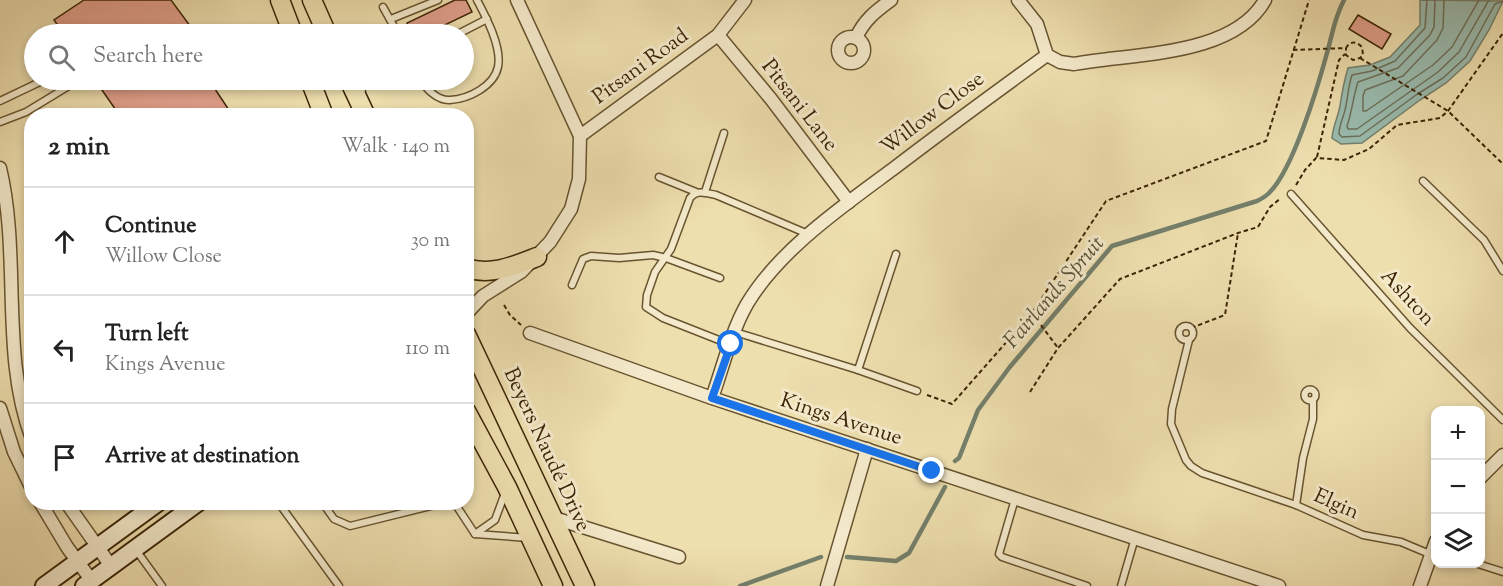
<!DOCTYPE html>
<meta charset="utf-8">
<style>
body{margin:0;font-family:"Sorts Mill Goudy",serif;background:#f6f6f6;color:#222}
.controls{position:absolute;right:18px;bottom:18px;display:grid;overflow:hidden;border-radius:12px;box-shadow:0 3px 9px #0003}
.controls button{width:54px;height:54px;display:grid;place-items:center;padding:0;border:0;border-bottom:2px solid #e0e0e0;background:#fff;color:#222;font:30px sans-serif}
.stop{position:absolute;width:18px;height:18px;margin:-14px;border:4px solid #1a73e8;border-radius:50%;background:#fff}
.stop.end{background:#1a73e8;border-color:#fff;box-shadow:0 2px 6px #0008}
.list{margin:0;padding:0;list-style:none}
h2{display:flex;justify-content:space-between;align-items:center;height:78px;margin:0;padding:0 24px;font-size:26px}
h2 small{font-size:20px;font-weight:400;color:#767676}
.list li{display:grid;grid-template-columns:39px 1fr auto;gap:18px;align-items:center;box-sizing:border-box;height:108px;padding:0 24px;border-top:2px solid #e0e0e0}
.list b{display:block;font-size:22px;white-space:nowrap}
.list p{margin:0;font-size:20px;white-space:nowrap;color:#767676}
.list em{font-size:20px;font-style:normal;color:#767676}
.icon{flex:none;width:33px;height:33px;fill:none;stroke:currentColor;stroke-width:2;stroke-linecap:round;stroke-linejoin:round}
.map{position:relative;flex:none;width:1503px;height:586px;overflow:hidden}
.search{position:absolute;background:#fff;box-shadow:0 3px 9px #0003;left:24px;top:24px;width:450px;height:66px;display:flex;align-items:center;gap:15px;box-sizing:border-box;padding:0 21px;border-radius:33px;color:#767676;font-size:22px}
.panel{position:absolute;background:#fff;box-shadow:0 3px 9px #0003;left:24px;top:108px;width:450px;height:402px;border-radius:24px}
.map>svg:first-child{display:block}
.water{fill:#9abcb0;stroke:#74806c;stroke-width:1.5}
.lines{fill:none;stroke-linecap:round;stroke-linejoin:round}
.shore{stroke:#6b705a;stroke-width:1.5}
.stream{stroke:#74806c;stroke-width:4.5}
.building{fill:#e09f8b;stroke:#3c2505;stroke-width:1.5}
.lane-casing{stroke:#685430;stroke-width:9}
.street-casing{stroke:#685430;stroke-width:15}
.secondary-casing{stroke:#3c2505;stroke-width:20}
.primary-casing{stroke:#3c2505;stroke-width:21}
.path{stroke:#3c2505;stroke-width:2;stroke-dasharray:4.5 3;stroke-linecap:butt}
.lane{stroke:#f4eacb;stroke-width:6}
.street{stroke:#f4eacb;stroke-width:12}
.secondary{stroke:#f4eacb;stroke-width:16}
.primary{stroke:#eedfaf;stroke-width:18}
.route{stroke:#1a73e8;stroke-width:8}
.labels{text-anchor:middle;dominant-baseline:central;stroke-width:6;stroke-linejoin:round;paint-order:stroke}
.street-label{font-size:21px;fill:#3c2505;stroke:#f4eacb}
.water-label{font-size:22px;font-style:italic;fill:#585238;stroke:#f4eacb}
</style>
<div class="map">
<svg width="1503" height="586" viewBox="0 0 1503 586">
<rect width="100%" height="100%" fill="#eedfaf"/>
<filter id="stains"><feTurbulence type="fractalNoise" baseFrequency=".00333" numOctaves="4"/><feColorMatrix values="0 0 0 0 .2 0 0 0 0 .09 0 0 0 0 .02 0 0 0 .5 -.17"/></filter>
<radialGradient id="worn" r=".72"><stop offset=".6" stop-color="#630" stop-opacity="0"/><stop offset="1" stop-color="#630" stop-opacity=".3"/></radialGradient>
<path class="water" d="M1420,0L1503,1L1489,30L1470,61L1446,83L1420,100L1362,143L1341,144L1332,138C1333,126 1338,117 1340,106C1342,92 1344,81 1348,68L1370,65L1390,57L1420,25Z"/>
<g class="lines">
<g class="shore">
<path d="M1427,0L1425,28L1395,61L1372,71L1352,75C1348,87 1348,98 1345,110C1343,119 1339,125 1339,134L1342,137L1360,136L1416,95L1443,78L1466,57L1495,4L1503,1"/>
<path d="M1435,0L1434,27L1430,35L1398,68L1358,82C1353,97 1352,112 1347,126L1348,129H1357L1438,72L1459,52L1489,0"/>
<polyline points="1444,0 1443,28 1437,40 1403,76 1365,90 1363,96 1363,111 1366,111 1433,65 1452,47 1479,0"/>
</g>
<g class="stream">
<path d="M955,461L959,458L978,410L1009,368L1112,246L1257,201C1261,199 1266,196 1269,193C1293,170 1318,86 1327,53C1333,32 1334,19 1344,0"/>
<polyline points="847,557 896,561 909,553 945,487"/>
<polyline points="740,586 821,557"/>
</g>
</g>
<g class="building">
<polygon points="84,0 171,0 196,34 64,34 54,20"/>
<polygon points="455,0 466,0 472,12 426,34 412,34 407,23"/>
<polygon points="1358,15 1391,34 1382,49 1349,29"/>
<polygon points="95,80 209,80 233,116 120,116"/>
</g>
<g class="lines">
<g class="lane-casing">
<g id="lane">
<polyline points="383,7 398,34"/>
<polyline points="391,19 438,0"/>
<polyline points="458,34 487,19"/>
<path d="M421,80C426,89 438,101 450,100C469,99 494,86 498,67C502,47 486,17 477,0"/>
<polyline points="361,94 364,80"/>
<polyline points="0,101 44,80"/>
<polyline points="0,122 26,112 77,81"/>
<polyline points="659,177 696,192"/>
<polyline points="1423,181 1484,240 1503,271"/>
<polyline points="705,192 724,133"/>
<polyline points="1291,194 1410,328 1503,420"/>
<polyline points="572,285 583,259 591,256 619,258 653,255 666,258 720,278"/>
<circle cx="1186" cy="333" r="7"/>
<polyline points="735,332 858,370 917,391"/>
<polyline points="1189,340 1172,409 1171,424 1186,460 1191,466 1202,473 1296,505 1363,535 1401,542 1432,555"/>
<path d="M729,344L663,318L646,307L647,295L655,272L671,249L690,198C697,189 706,193 716,195L808,234"/>
<polyline points="858,370 896,254"/>
<circle cx="1310" cy="395" r="5.5"/>
<polyline points="1015,499 999,554 1002,557 1087,586"/>
<polyline points="278,502 339,586"/>
<polyline points="322,502 334,519 350,526 447,502"/>
<polyline points="454,502 475,534 529,538"/>
<polyline points="1296,505 1303,458 1313,419 1313,401"/>
<polyline points="475,534 495,520 505,493"/>
<polyline points="136,550 162,586"/>
<polyline points="1478,564 1503,572"/>
<polyline points="1121,586 1135,538"/>
</g>
</g>
<g class="street-casing">
<g id="street">
<polyline points="1018,0 1037,24 1047,55"/>
<polyline points="718,35 771,99 849,202"/>
<circle cx="851" cy="50" r="13"/>
<path d="M856,38C864,20 876,11 891,0"/>
<path d="M1047,55L1060,62L1074,64C1132,53 1233,57 1265,0"/>
<polyline points="580,136 718,35 745,0"/>
<path d="M0,168C21,257 0,354 32,439"/>
<polyline points="466,314 483,296 521,272 550,242 571,209 579,179 580,136 517,0"/>
<polyline points="530,333 712,398 1279,586"/>
<path d="M712,398C723,367 731,332 747,304C779,250 843,206 893,169C944,130 996,92 1047,55"/>
<polyline points="0,408 14,452 32,489"/>
<polyline points="1480,478 1503,455"/>
<polyline points="40,502 67,547 92,581"/>
<polyline points="66,502 111,566"/>
<polyline points="554,518 679,557"/>
<polyline points="827,586 867,449"/>
<polyline points="1420,586 1436,541"/>
</g>
</g>
<g class="secondary-casing">
<g id="secondary">
<polyline points="44,586 159,502"/>
<polyline points="84,586 199,502"/>
</g>
</g>
<g class="primary-casing">
<g id="primary">
<polyline points="280,0 293,34"/>
<polyline points="312,0 327,34"/>
<polyline points="310,80 324,116"/>
<polyline points="349,80 366,116"/>
<path d="M466,268C491,276 514,266 537,257"/>
<polyline points="466,334 585,586"/>
<polyline points="466,411 507,487 553,586"/>
</g>
</g>
<g class="path">
<path d="M1293,50L1346,48C1350,41 1356,41 1362,47L1363,55L1360,58L1353,60L1346,55V48"/>
<polyline points="1360,58 1448,111 1503,164"/>
<polyline points="1317,157 1339,60 1345,54"/>
<polyline points="1296,185 1305,170 1316,158 1344,160 1369,149 1397,125 1440,118 1448,111 1503,33"/>
<polyline points="504,305 510,315 521,325"/>
<polyline points="1032,313 1058,348"/>
<polyline points="1191,328 1225,315 1238,233"/>
<polyline points="1030,392 1058,348 1120,279 1238,233 1258,227 1270,207 1281,198"/>
<polyline points="927,395 952,404 1032,313 1106,201 1266,141 1309,0"/>
</g>
<use href="#lane" class="lane"/>
<use href="#street" class="street"/>
<use href="#secondary" class="secondary"/>
<use href="#primary" class="primary"/>
</g>
<g class="lines">
<polyline class="route" points="731,344 712,398 932,471"/>
</g>
<g class="labels">
<g class="street-label">
<text transform="translate(641 67) rotate(-36)">Pitsani Road</text>
<text transform="translate(799 106) rotate(52)">Pitsani Lane</text>
<text transform="translate(933 114) rotate(-37)">Willow Close</text>
<text transform="translate(1407 298) rotate(47)">Ashton</text>
<text transform="translate(841 420) rotate(18)">Kings Avenue</text>
<text transform="translate(546 450) rotate(65)">Beyers Naudé Drive</text>
<text transform="translate(1336 505) rotate(24)">Elgin</text>
</g>
<g class="water-label">
<text transform="translate(1055 293) rotate(-49)">Fairlands Spruit</text>
</g>
</g>
<rect width="100%" height="100%" filter="url(#stains)"/>
<rect width="100%" height="100%" fill="url(#worn)"/>
</svg>
<div class="controls">
<button>+</button>
<button>−</button>
<button><svg class="icon" aria-label="layers" viewBox="0 0 24 24"><path d="M12 4l9 5-9 5-9-5zM3 14l9 5 9-5"/></svg></button>
</div>
<div class="stop" style="left:731px;top:344px"></div>
<div class="stop end" style="left:932px;top:471px"></div>
<div class="search"><svg class="icon" aria-label="search" viewBox="0 0 24 24"><circle cx="10" cy="10" r="6"/><path d="M15 15l6 6"/></svg>Search here</div>
<section class="panel">
<h2>2 min<small>Walk · 140 m</small></h2>
<ul class="list">
<li><svg class="icon" aria-label="ahead" viewBox="0 0 24 24"><path d="M12 20V5M6 11l6-6 6 6"/></svg><div><b>Continue</b><p>Willow Close</p></div><em>30 m</em></li>
<li><svg class="icon" aria-label="left" viewBox="0 0 24 24"><path d="M17 20v-9H6M10 6l-5 5 5 5"/></svg><div><b>Turn left</b><p>Kings Avenue</p></div><em>110 m</em></li>
<li><svg class="icon" aria-label="arrive" viewBox="0 0 24 24"><path d="M6 21V4h12l-3 4 3 4H6"/></svg><div><b>Arrive at destination</b></div></li>
</ul>
</section>
</div>
